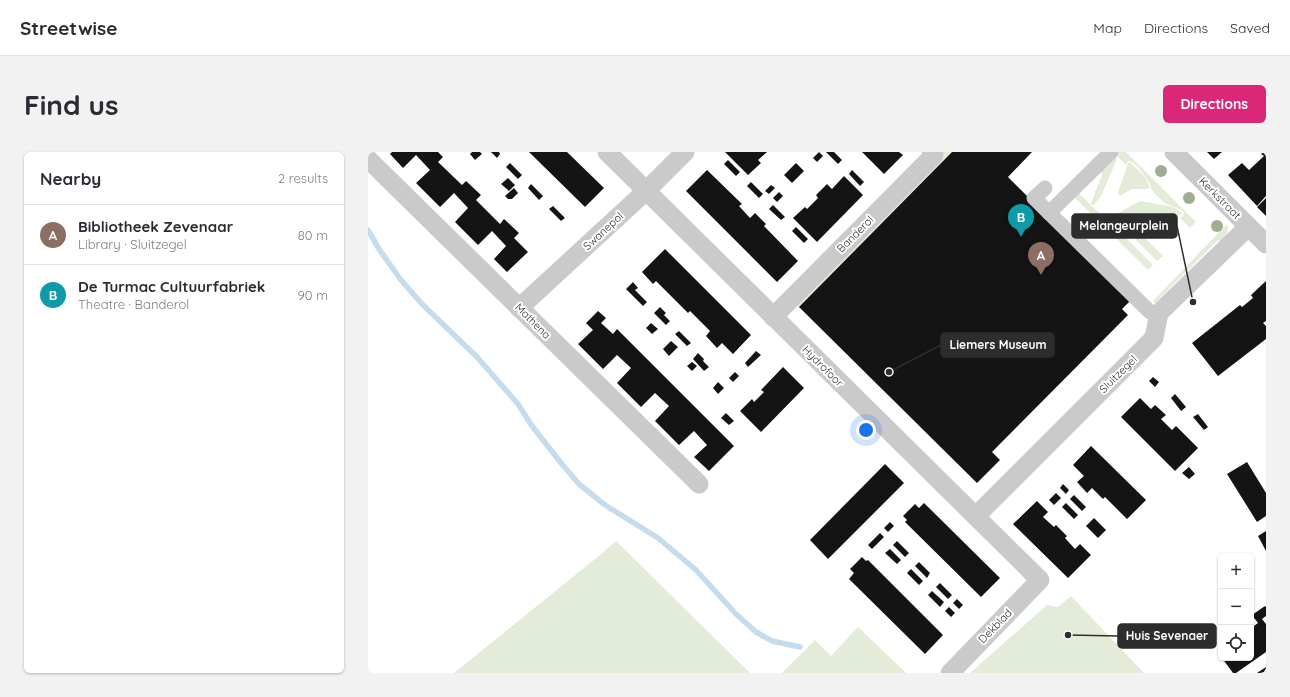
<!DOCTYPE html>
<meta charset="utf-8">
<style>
body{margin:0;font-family:Quicksand,sans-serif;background:#f2f2f3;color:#2b2b33}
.controls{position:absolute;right:12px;bottom:12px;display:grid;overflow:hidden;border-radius:6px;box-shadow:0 1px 3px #0004}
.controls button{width:36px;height:36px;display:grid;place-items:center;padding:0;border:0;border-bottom:1px solid #e1e1e2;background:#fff;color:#2b2b33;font:20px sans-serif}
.you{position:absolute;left:498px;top:278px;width:14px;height:14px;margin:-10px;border:3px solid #fff;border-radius:50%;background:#1a73e8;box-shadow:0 0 0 6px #1a73e833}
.badge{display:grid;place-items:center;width:26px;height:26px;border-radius:50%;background:#db2777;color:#fff;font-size:13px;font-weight:700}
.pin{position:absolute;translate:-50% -33px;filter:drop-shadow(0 1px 2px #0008)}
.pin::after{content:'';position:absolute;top:21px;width:14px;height:12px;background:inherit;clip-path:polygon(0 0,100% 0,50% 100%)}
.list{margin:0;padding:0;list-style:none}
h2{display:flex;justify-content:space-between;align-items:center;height:52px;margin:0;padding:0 16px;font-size:17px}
h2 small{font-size:13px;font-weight:400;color:#7c7c81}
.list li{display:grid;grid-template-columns:26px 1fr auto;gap:12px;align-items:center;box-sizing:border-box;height:60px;padding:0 16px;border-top:1px solid #e1e1e2}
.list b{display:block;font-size:15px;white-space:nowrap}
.list p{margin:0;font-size:13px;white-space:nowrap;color:#7c7c81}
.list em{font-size:13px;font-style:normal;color:#7c7c81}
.icon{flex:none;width:22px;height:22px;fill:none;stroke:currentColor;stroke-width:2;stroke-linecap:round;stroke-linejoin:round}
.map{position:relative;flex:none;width:898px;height:521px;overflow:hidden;border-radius:6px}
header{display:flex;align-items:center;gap:24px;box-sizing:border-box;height:56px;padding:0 20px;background:#fff;border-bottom:1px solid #e1e1e2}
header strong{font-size:19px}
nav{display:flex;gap:22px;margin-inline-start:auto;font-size:14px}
.intro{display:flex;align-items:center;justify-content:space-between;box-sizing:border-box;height:96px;padding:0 24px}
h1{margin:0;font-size:28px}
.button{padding:10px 18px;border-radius:6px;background:#db2777;color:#fff;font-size:14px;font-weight:700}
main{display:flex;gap:24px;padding:0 24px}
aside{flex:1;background:#fff;border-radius:6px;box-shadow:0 1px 3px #0004}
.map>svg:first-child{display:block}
.green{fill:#e3ecd9}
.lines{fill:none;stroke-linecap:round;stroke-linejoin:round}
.stream{stroke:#c4dced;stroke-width:5.5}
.building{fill:#141414}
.pedestrian{stroke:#cacaca;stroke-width:15}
.minor{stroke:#cacaca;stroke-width:19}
.tree{fill:#9eae92}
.labels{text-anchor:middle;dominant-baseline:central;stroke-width:4;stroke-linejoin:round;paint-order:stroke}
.street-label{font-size:11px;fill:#2d2d2d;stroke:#fff}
.leader{fill:none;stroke:#2d2d2d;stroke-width:1.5}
.callout-dot{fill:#2d2d2d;stroke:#fff;stroke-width:1.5}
.callout{fill:#2d2d2d;stroke:#2d2d2d;stroke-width:1.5}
.callout-label{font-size:12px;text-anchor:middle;font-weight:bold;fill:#fff}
</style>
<header>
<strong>Streetwise</strong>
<nav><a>Map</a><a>Directions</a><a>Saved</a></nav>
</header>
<div class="intro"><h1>Find us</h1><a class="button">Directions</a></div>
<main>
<aside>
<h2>Nearby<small>2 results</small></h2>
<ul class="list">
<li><span class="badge" style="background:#8d6e63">A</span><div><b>Bibliotheek Zevenaar</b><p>Library · Sluitzegel</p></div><em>80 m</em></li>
<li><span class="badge" style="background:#0f9aa8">B</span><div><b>De Turmac Cultuurfabriek</b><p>Theatre · Banderol</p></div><em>90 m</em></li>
</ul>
</aside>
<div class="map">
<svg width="898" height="521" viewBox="0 0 898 521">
<rect width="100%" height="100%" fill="#fff"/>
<g class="green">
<polygon points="570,0 584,0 431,155 427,151"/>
<path d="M749,0H758L828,70L822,76L812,66L815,64L816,60C809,54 803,55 797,51C792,48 787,41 783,37V34C778,26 770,11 760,9L758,13L747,2Z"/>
<polygon points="748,5 749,7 733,44 726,53 724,53 723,51 734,23 733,19"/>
<polygon points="760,11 763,11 776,24 782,35 780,37 764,37 752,44 750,41"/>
<polygon points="710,40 721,51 723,54 725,55 739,68 737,73 739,75 746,74 785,113 780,118 705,44"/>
<polygon points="772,49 806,55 814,61 788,82 757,68 742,74 739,73 743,65"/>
<polygon points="757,71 765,74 795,104 789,109 752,72"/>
<path d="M859,72C862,80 858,84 853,90L850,88L787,151L785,149Z"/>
<polygon points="248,389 382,521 86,521 232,403"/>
<polygon points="703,444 776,521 602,521 679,453 690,455"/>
<polygon points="490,475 538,521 414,521 447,488 463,504"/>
</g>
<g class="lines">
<polyline class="stream" points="0,78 11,97 33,128 54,152 109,205 150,252 164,274 193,311 211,332 237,353 290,386 328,418 368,462 388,480 404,489 432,495"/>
</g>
<g class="building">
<polygon points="24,0 70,0 75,5 70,10 94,33 98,29 113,43 108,48 132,72 136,67 151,81 146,86 160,100 139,120 126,107 138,94 124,79 110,93 87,70 100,56 86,41 72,55 48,31 62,18 48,3 35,16 22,2"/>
<polygon points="104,0 112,0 114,2 107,8 102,2"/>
<polygon points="123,0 131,0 132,2 129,6"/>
<polygon points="161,0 199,0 236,36 217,55"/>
<polygon points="357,0 399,0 390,8 393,11 380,23"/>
<polygon points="451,0 455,4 449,10 445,6"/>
<polygon points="458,0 466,0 474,8 470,12"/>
<polygon points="494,0 531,0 535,3 516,22"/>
<polygon points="584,0 664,0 640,25 763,148 754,157 760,163 624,300 632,308 609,331 431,155"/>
<polygon points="839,0 854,0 846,7"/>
<polygon points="896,0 898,0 898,44 889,54 860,23 874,11 881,18 896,4 893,2"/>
<polygon points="360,8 372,20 368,24 356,12"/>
<polygon points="142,11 154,23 150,27 138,15"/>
<polygon points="428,11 436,19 424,31 416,23"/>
<polygon points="339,18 374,52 371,54 382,66 387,61 398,72 396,74 430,109 409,130 318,39"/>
<polygon points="484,18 496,30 492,34 481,22"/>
<polygon points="476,24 495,43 449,90 425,66 437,55 439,57 450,46 448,43 459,32 464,37"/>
<polygon points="140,26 147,33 141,39 133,32"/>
<polygon points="383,30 395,42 391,46 379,34"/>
<polygon points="163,32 175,44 171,48 160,36"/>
<polygon points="403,33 407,36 401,42 397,39"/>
<polygon points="146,36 150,41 144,47 140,47 137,44"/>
<polygon points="411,40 415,44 409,50 405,46"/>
<polygon points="898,46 898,64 889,55"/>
<polygon points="405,53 417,65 413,68 401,57"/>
<polygon points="185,54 197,66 193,69 181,57"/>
<polygon points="428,75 440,87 436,91 424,79"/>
<polygon points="297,97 383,183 365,202 354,191 349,196 338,184 342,179 322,159 320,161 288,129 285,132 274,120"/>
<polygon points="898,129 898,169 895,171 898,174 898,187 850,224 824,191 872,153 874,155 885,146 883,143"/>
<polygon points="265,130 270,136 267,138 279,150 275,154 258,137"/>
<polygon points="292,155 298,161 296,163 302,169 298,173 286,161"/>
<polygon points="230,159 238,166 233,171 245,182 249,177 366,294 341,319 326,305 339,293 326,279 311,293 287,269 301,254 287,241 273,255 249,231 263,216 249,203 235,217 210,192 225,178 218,171"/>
<polygon points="283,171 290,177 284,182 278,176"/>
<polygon points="311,179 323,191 319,194 307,182"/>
<polygon points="303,189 310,195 301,204 295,197"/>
<polygon points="388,199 393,203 380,215 377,211"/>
<polygon points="330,201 336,207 335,209 341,215 336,219 325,207"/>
<polygon points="324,210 329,214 324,219 319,214"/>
<polygon points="415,215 436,236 393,280 372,259 384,247 386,250 396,240 393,238"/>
<polygon points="367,220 371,224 365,230 361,226"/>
<polygon points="785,225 791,230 787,235 781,229"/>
<polygon points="350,230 356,236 350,242 345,236"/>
<polygon points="807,242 818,255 813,259 803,246"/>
<polygon points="772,246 783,257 787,253 798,263 793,267 804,278 808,274 830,296 807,319 753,265"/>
<polygon points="358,261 366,269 361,273 353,266"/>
<polygon points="830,262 840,275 836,278 825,265"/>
<polygon points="723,294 778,348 759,367 737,345 735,347 724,336 719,341 709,330 716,324 705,313"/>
<polygon points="879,310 898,341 898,364 889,370 859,322"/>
<polygon points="517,312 536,331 460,407 442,388"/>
<polygon points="821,315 827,322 821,327 814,321"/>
<polygon points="695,332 701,338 698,342 692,336"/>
<polygon points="688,341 693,346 686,353 681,348"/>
<polygon points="706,343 718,355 714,359 702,347"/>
<polygon points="669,349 680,360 675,365 686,375 688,373 699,384 697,386 707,397 712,392 723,403 700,426 645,372"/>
<polygon points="556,351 632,426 613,445 537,370 539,368 535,364 547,352 551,356"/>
<polygon points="698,351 710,363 706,367 694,355"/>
<polygon points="726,366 738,378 730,386 718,374"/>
<polygon points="522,370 526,374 520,380 516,376"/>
<polygon points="898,379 898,399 890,384"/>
<polygon points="512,381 516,385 504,397 500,393"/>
<polygon points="529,389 541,401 537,405 525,393"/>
<polygon points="522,397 533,408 529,412 517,401"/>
<polygon points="494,405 498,409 500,408 575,483 557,502 481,427 486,421 482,417"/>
<polygon points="551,410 562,421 559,426 547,414"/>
<polygon points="543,417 555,429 551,433 539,421"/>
<polygon points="572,431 584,443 580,447 568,435"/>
<polygon points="564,439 576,450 572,455 560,443"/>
<polygon points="589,447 595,453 591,457 585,451"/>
<polygon points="897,454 898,455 898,464 894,467 898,472 898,500 868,521 865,521 854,506 883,506 883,476 890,471 884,463"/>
<polygon points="581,455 587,461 583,465 577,459"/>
<polygon points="898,515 898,521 889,521"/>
</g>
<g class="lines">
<g class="pedestrian">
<polyline points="677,36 666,46 782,160 791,161"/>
<polyline points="681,61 743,0"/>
</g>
<g class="minor">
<polyline points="239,0 672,428 582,521"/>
<polyline points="806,0 898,92"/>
<polyline points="0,7 331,332"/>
<polyline points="151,156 278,39 317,0"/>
<polyline points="405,165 566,3 563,0"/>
<polyline points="608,364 786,186 791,161 880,75"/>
</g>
</g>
<g class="tree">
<circle cx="793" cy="19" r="6"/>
<circle cx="821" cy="46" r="6"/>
<circle cx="790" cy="68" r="6"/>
<circle cx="849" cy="74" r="6"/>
</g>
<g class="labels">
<g class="street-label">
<text transform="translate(852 46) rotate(45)">Kerkstraat</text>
<text transform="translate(235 79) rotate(-43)">Swanepol</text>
<text transform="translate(487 82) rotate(-45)">Banderol</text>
<text transform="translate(165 169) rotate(45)">Mathena</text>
<text transform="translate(455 214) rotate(45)">Hydrofoor</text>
<text transform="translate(750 222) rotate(-45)">Sluitzegel</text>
<text transform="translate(627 474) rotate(-46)">Dekblad</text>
</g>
</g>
<path class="leader" d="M825 150L809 74M521 220L573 193M700 483L750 484"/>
<g class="callout-dot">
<circle cx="825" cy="150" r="4"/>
<circle cx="521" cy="220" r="4"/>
<circle cx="700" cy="483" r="4"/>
</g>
<g class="callout">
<rect x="704" y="62" width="105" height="24" rx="4"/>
<rect x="573" y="181" width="113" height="24" rx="4"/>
<rect x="750" y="472" width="98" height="24" rx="4"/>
</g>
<g class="callout-label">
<text x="756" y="78">Melangeurplein</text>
<text x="630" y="197">Liemers Museum</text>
<text x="799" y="488">Huis Sevenaer</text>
</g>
</svg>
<div class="controls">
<button>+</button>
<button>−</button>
<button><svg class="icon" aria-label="locate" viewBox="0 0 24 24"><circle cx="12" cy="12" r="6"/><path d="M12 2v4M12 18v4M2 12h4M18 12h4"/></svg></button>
</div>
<div class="you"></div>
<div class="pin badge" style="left:673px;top:123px;background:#8d6e63">A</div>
<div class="pin badge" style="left:653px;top:85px;background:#0f9aa8">B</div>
</div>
</main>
